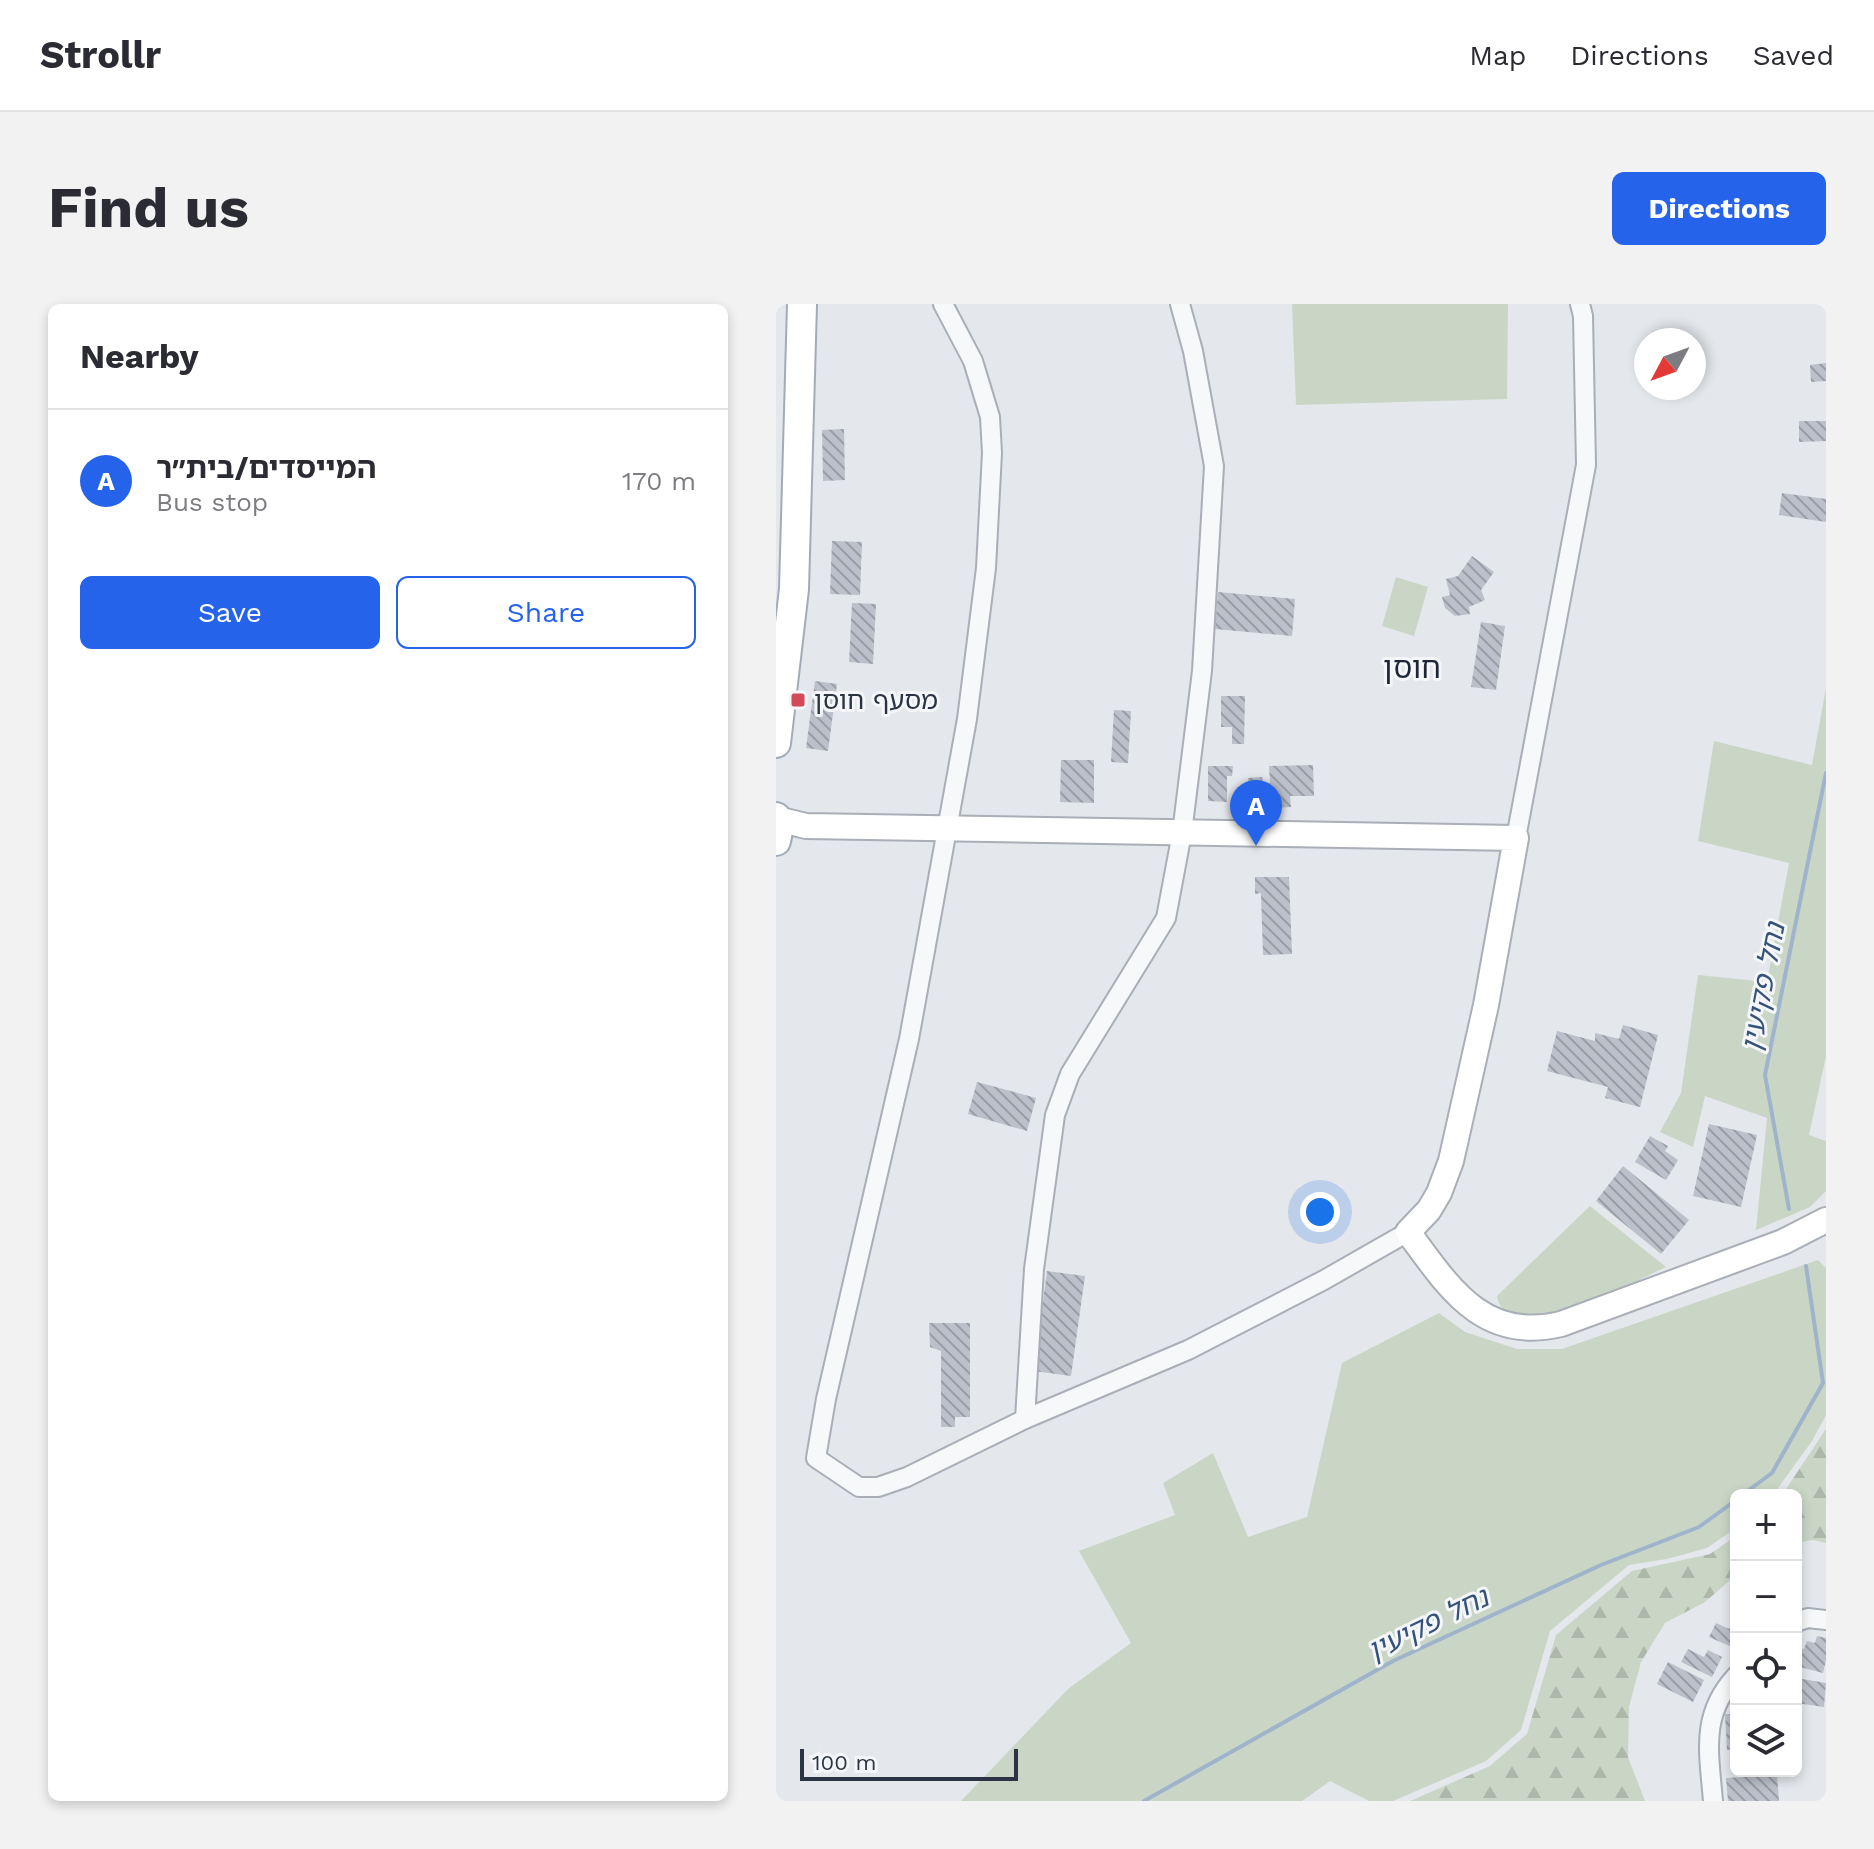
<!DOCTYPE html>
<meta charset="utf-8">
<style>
body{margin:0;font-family:"Work Sans","Noto Sans Hebrew",sans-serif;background:#f2f2f3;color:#2b2b33}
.controls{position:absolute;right:24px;bottom:24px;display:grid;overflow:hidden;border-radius:12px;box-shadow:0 4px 12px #0003}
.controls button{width:72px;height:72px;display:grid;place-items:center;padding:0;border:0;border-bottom:2px solid #e1e1e2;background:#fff;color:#2b2b33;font:40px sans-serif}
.compass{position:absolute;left:858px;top:24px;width:72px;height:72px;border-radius:50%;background:#fff;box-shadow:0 4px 12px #0003;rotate:229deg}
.scale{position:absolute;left:24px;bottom:20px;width:218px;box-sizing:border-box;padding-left:8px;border:4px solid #2b3445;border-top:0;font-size:22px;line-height:28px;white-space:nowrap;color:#2b3445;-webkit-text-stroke:6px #f4f6f9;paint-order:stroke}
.you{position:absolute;left:544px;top:908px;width:28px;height:28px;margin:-20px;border:6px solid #fff;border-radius:50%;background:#1a73e8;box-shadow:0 0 0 12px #1a73e833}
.badge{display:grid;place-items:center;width:52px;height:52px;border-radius:50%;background:#2563eb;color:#fff;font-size:26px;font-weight:700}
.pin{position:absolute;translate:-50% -66px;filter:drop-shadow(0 2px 4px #0008)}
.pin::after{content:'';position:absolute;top:42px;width:28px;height:24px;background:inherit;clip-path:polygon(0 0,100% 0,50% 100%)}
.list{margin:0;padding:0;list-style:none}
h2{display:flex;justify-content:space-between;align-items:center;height:104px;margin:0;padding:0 32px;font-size:34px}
h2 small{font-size:26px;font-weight:400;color:#7c7c81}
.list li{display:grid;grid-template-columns:52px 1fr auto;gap:24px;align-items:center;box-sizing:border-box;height:144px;padding:0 32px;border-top:2px solid #e1e1e2}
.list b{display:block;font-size:30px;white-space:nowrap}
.list p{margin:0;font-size:26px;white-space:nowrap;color:#7c7c81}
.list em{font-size:26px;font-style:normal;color:#7c7c81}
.actions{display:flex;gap:16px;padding:24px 32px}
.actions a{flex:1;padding:18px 0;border:2px solid #2563eb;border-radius:12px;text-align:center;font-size:28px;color:#2563eb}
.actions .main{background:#2563eb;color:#fff}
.icon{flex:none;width:44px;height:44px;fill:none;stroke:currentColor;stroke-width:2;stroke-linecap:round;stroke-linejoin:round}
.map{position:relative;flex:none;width:1050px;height:1497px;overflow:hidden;border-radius:12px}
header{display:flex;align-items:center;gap:48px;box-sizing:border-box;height:112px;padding:0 40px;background:#fff;border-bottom:2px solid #e1e1e2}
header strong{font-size:38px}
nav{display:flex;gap:44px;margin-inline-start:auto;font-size:28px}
.intro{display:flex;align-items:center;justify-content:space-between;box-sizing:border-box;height:192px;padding:0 48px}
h1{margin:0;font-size:56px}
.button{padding:20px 36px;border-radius:12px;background:#2563eb;color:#fff;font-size:28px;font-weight:700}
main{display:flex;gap:48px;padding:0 48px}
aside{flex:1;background:#fff;border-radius:12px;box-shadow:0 4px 12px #0003}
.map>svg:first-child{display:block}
.grass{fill:#c9d6c5}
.forest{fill:url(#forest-firs)}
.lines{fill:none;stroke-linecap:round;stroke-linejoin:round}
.stream{stroke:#9fb4cc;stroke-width:4}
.building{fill:url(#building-back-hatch)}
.street-casing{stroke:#a9aeb7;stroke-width:22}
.secondary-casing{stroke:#a9aeb7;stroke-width:28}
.primary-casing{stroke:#a3abb8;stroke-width:32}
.street{stroke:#f7f8fa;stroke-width:18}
.secondary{stroke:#fff;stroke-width:24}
.primary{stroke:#fff;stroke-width:28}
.poi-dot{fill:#d1495b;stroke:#f4f6f9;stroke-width:3}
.labels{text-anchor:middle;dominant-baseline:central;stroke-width:6;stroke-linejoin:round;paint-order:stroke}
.poi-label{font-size:26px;fill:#2b3445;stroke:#f4f6f9;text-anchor:start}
.water-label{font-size:28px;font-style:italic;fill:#34527a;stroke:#f4f6f9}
.quarter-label{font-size:30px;fill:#1d2536;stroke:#f4f6f9}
</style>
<header>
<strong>Strollr</strong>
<nav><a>Map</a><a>Directions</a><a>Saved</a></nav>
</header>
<div class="intro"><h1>Find us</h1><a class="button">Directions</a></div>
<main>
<aside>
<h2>Nearby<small></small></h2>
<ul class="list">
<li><span class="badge">A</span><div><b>המייסדים/בית״ר</b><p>Bus stop</p></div><em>170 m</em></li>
</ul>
<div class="actions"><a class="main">Save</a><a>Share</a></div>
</aside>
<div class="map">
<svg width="1050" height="1497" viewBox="0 0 1050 1497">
<defs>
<pattern id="forest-firs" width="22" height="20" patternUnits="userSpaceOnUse" patternTransform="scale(2)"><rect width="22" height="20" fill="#c9d6c5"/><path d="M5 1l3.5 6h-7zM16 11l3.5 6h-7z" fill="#adb8ab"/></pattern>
<pattern id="building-back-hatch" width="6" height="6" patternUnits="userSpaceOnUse" patternTransform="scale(2)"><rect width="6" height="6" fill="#bbc0ca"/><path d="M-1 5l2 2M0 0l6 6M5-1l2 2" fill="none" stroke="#989da6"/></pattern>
</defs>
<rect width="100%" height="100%" fill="#e4e7ec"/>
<g class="grass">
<polygon points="516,0 732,0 731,95 520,101"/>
<polygon points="620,273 652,283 638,332 606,322"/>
<polygon points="1050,384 1050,752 1033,831 1050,837 1050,887 1034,903 980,926 991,814 929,792 917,843 884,828 905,789 922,671 991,678 1013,559 922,537 938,437 1036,461"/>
<path d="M814,902L890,963C863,975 730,1048 721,992Z"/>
<polygon points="1042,956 1050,964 1050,1111 1036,1137 997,1191 960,1191 960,1224 931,1244 891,1255 853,1261 774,1327 745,1426 710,1457 617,1497 593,1497 554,1477 526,1497 185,1497 292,1385 355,1339 303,1247 399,1211 387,1179 437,1149 472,1233 531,1213 566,1059 663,1009 689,1028 741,1045 786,1045"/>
</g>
<g class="forest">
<polygon points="1050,1125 1050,1239 1037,1236 1020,1239 1020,1191 1006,1191"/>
<polygon points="960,1232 960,1271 929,1298 889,1319 865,1358 853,1403 852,1453 869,1497 634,1497 714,1462 751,1430 780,1331 856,1267 934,1250"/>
</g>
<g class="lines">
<g class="stream">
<polyline points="1013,905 989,771 1050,469"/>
<polyline points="966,1191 996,1169 1047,1079 1030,962"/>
<polyline points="368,1497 617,1357 825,1261 923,1223 960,1196"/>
</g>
</g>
<g class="building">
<polygon points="1050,59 1050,77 1035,78 1034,61"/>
<polygon points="1023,117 1050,117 1050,137 1023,138"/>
<polygon points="68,125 69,176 47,177 46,126"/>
<polygon points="1006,189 1050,195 1050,218 1003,211"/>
<polygon points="56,237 86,238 84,291 54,290"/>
<polygon points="696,252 718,268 705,286 709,296 693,303 694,310 679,312 669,304 666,293 674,291 670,275 682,272"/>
<polygon points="442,288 519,295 516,332 439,325"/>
<polygon points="76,299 100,300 97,360 73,358"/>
<polygon points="705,318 729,322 720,386 695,383"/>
<polygon points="39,377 61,380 52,447 30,444"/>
<polygon points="445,392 469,392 468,440 456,440 456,423 445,423"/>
<polygon points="338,406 355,407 352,459 335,458"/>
<polygon points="285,456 318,456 318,499 284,498"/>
<polygon points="537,461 538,492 514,492 515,503 473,505 472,474 486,473 487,479 494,479 493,462"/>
<polygon points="432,462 457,462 456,472 451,472 451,498 432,497"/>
<polygon points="479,573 513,573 516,650 487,651 485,589 479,590"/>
<polygon points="847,721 882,731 864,803 829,794 832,783 771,767 781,727 819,737 819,729 843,735"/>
<polygon points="201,778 260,794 251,827 192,810"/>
<polygon points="933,820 981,831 965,903 917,892"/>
<polygon points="874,832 892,842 889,847 902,856 890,876 859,858"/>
<polygon points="847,862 913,916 885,950 820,897"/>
<polygon points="271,967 309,972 295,1072 258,1067"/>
<polygon points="153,1019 194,1019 194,1113 179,1113 179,1123 165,1123 165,1047 154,1043"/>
<polygon points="956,1318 960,1320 960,1345 933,1333 940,1319 953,1325"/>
<polygon points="1041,1332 1050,1334 1050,1356 1047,1369 1020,1362 1020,1348 1022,1348 1023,1344 1028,1345 1031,1337 1039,1339"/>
<polygon points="912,1345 928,1353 932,1346 946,1353 936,1373 905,1358"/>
<polygon points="892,1358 928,1376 917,1398 881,1380"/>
<polygon points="1020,1374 1050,1379 1048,1403 1020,1399"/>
<polygon points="949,1410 960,1410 960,1445 951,1446"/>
<polygon points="1001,1471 1003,1497 952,1497 950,1474"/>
</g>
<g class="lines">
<g class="street-casing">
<g id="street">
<polyline points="167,0 197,57 214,113 216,149 210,264 191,415 133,735 50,1095 40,1154 83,1183 102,1183 131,1173 249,1115 412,1046 548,976 632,928"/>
<polyline points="740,534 810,161 807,12 804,0"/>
<polyline points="249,1115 258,965 279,811 294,770 390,614 406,529 426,367 438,162 417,47 404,0"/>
<polyline points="1020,1318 1032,1314 1050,1316"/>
<path d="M937,1497C933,1448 924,1411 960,1372"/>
</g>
</g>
<g class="secondary-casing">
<path id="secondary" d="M1,515L30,522L740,534L710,701L675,857L663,889L653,906L632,928C672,982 706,1039 785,1020L1007,938L1050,916"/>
</g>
<g class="primary-casing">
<g id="primary">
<polyline points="0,439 18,285 26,0"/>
<polyline points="0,513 3,522 0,537"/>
</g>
</g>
<use href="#street" class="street"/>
<use href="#secondary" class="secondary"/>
<use href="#primary" class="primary"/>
</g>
<rect class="poi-dot" x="14" y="388" width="16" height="16" rx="4"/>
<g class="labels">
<g class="poi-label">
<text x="38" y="396">מסעף חוסן</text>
</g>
<g class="water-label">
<text transform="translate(987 683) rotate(-79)">נחל פקיעין</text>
<text transform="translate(652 1320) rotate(-26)">נחל פקיעין</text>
</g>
<g class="quarter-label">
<text x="636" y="363">חוסן</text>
</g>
</g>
</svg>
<div class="controls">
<button>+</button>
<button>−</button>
<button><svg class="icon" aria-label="locate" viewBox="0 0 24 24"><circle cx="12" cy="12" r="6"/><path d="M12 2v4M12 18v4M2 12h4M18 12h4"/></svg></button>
<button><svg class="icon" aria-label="layers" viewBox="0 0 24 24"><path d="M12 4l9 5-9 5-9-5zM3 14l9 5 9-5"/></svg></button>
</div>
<svg class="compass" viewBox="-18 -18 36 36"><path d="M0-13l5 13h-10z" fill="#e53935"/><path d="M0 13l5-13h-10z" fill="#7c7c81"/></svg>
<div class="scale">100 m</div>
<div class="you"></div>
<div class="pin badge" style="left:480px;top:542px">A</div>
</div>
</main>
